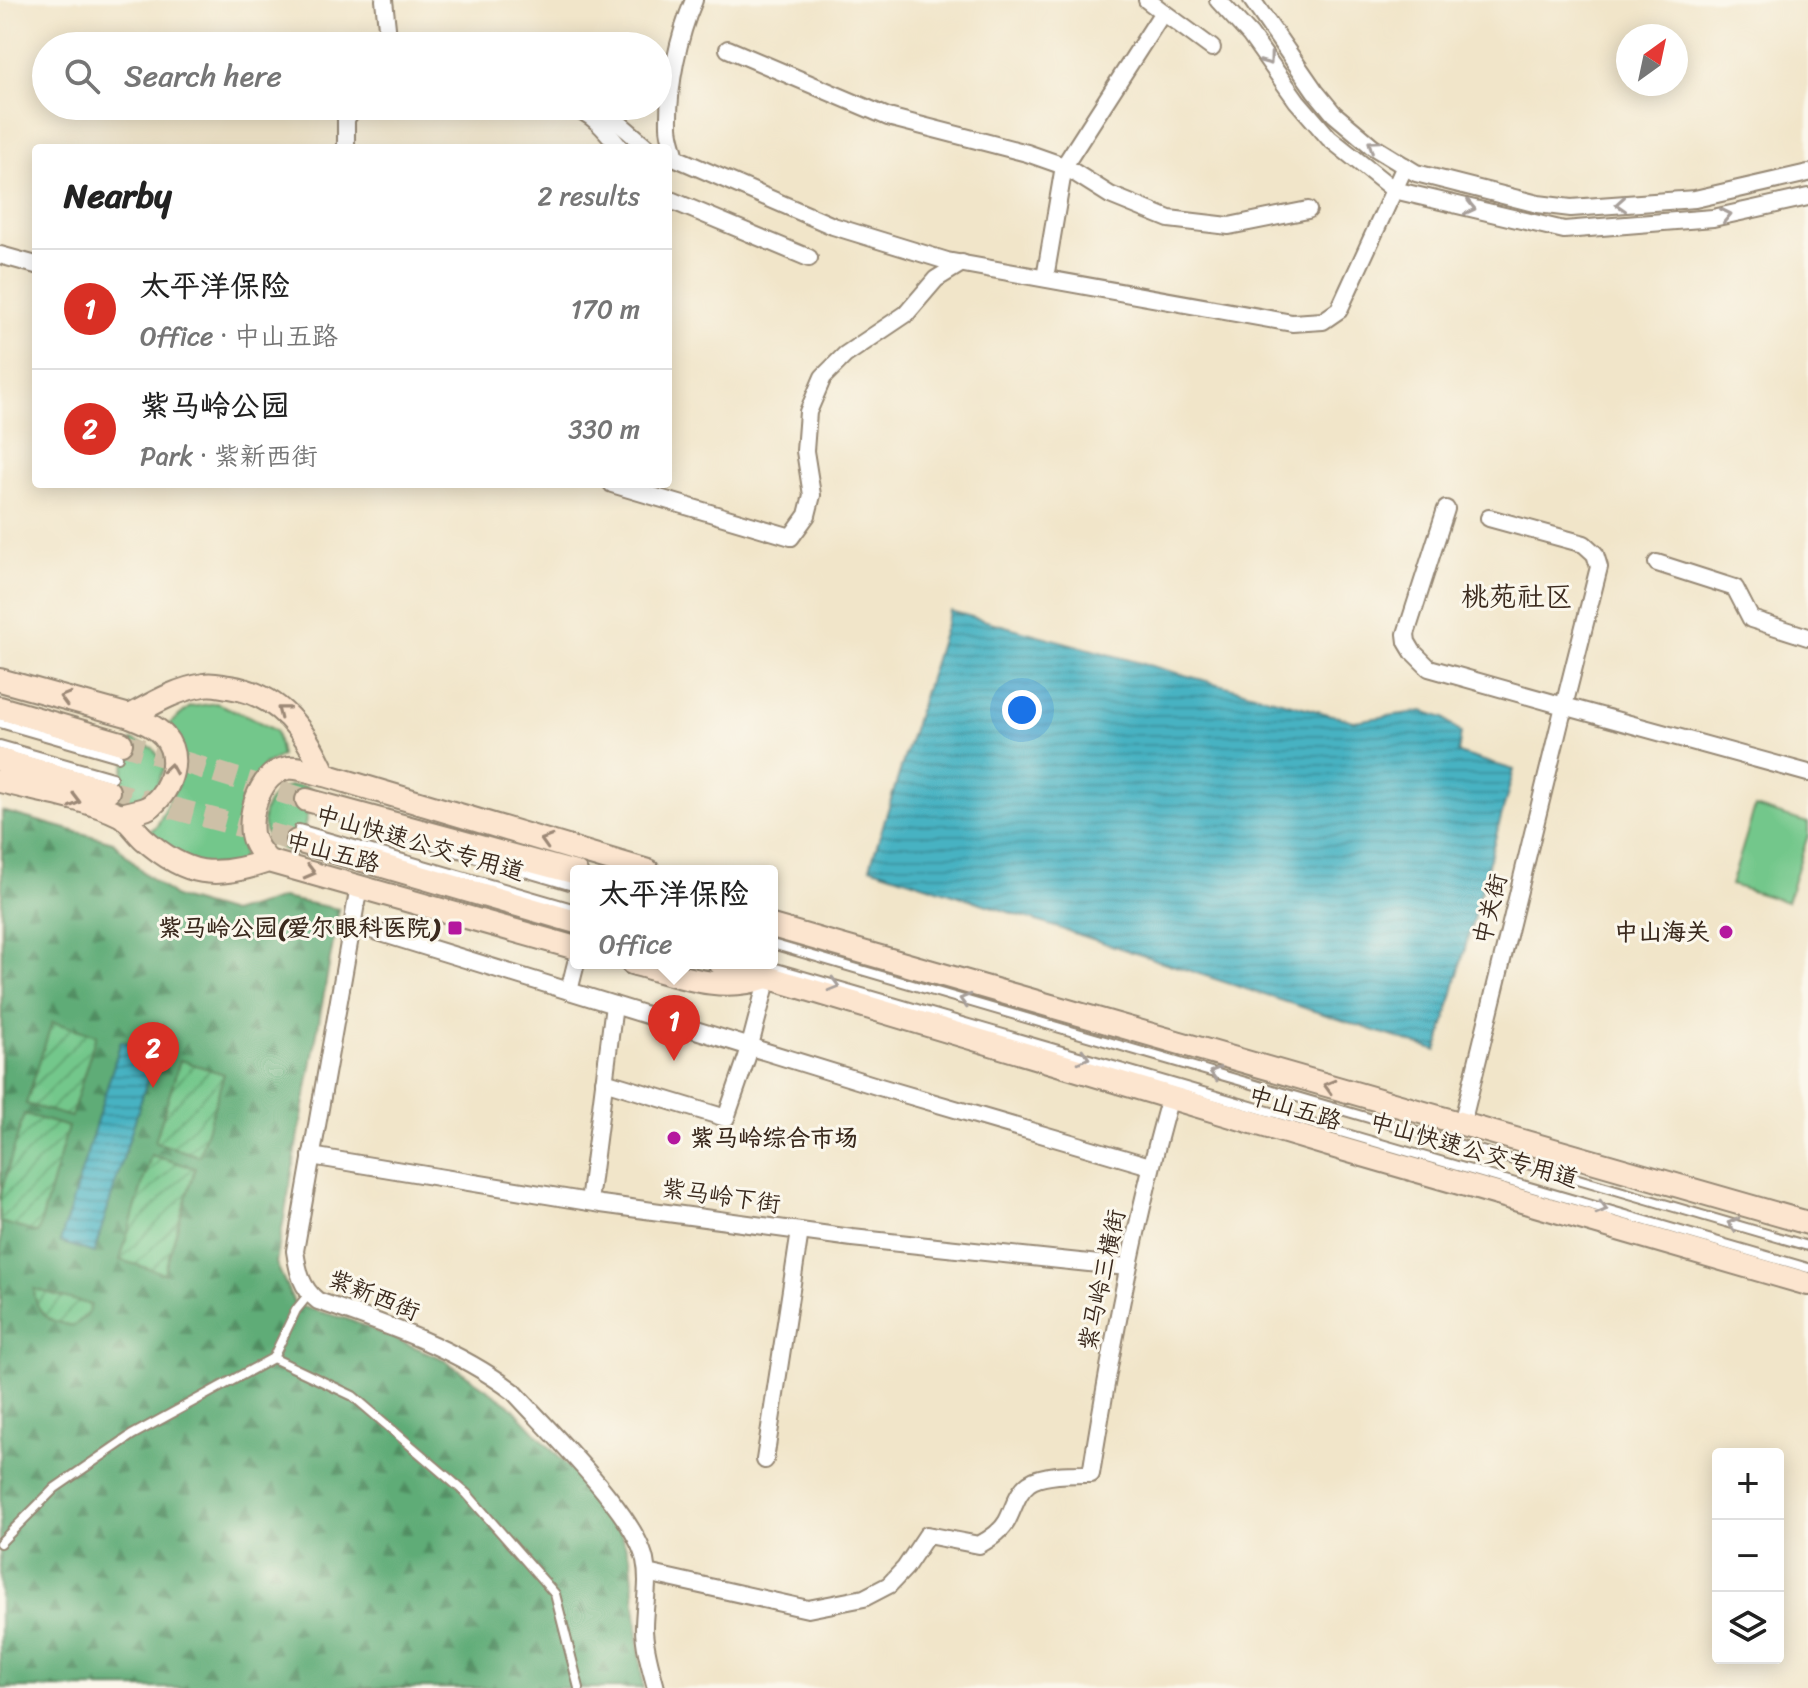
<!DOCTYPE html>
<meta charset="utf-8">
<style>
body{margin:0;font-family:Sriracha,"LXGW WenKai TC",sans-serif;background:#f2f2f2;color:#222}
.controls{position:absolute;right:24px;bottom:24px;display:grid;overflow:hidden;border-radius:8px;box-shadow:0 4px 20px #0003}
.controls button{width:72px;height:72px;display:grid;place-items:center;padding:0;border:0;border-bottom:2px solid #e0e0e0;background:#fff;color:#222;font:40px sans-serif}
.compass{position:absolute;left:1616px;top:24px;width:72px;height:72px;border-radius:50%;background:#fff;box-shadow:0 4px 20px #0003;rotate:33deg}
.you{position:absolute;left:1022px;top:710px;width:28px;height:28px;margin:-20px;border:6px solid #fff;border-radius:50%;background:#1a73e8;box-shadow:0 0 0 12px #1a73e833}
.badge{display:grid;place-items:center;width:52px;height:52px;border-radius:50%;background:#d93025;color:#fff;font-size:26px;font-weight:700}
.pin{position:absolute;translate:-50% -66px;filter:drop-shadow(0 2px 4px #0008)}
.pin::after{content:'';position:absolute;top:42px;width:28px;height:24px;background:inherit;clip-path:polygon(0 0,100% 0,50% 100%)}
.popup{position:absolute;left:570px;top:865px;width:208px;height:104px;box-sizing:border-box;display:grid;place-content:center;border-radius:8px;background:#fff;filter:drop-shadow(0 2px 6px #0005);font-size:26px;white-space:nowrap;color:#767676}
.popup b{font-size:30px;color:#222}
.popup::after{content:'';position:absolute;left:50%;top:100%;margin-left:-16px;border:16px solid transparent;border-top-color:#fff}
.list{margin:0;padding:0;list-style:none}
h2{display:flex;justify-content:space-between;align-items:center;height:104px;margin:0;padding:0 32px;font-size:34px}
h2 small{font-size:26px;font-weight:400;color:#767676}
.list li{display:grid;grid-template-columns:52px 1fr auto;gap:24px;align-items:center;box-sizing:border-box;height:120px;padding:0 32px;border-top:2px solid #e0e0e0}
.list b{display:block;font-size:30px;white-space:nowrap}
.list p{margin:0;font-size:26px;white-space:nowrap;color:#767676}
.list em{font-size:26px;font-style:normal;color:#767676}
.icon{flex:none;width:44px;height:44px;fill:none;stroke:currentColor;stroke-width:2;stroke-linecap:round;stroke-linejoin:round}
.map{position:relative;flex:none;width:1808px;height:1688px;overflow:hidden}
.search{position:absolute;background:#fff;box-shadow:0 4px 20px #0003;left:32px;top:32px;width:640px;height:88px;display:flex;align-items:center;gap:20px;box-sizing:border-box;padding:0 28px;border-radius:44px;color:#767676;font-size:30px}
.panel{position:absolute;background:#fff;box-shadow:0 4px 20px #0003;left:32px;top:144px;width:640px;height:344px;border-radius:8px}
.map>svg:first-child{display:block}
.green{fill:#73c78b;stroke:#577854;stroke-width:2}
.forest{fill:url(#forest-firs);stroke:#4c6b4a;stroke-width:2}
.garden{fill:url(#garden-furrows);stroke:#577854;stroke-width:2}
.water{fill:url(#water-rules);stroke:#406e70;stroke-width:2}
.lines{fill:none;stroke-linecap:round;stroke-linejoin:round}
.secondary-tunnel{stroke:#cdc0a7;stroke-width:22;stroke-dasharray:22 11;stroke-linecap:butt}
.service-casing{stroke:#968874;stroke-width:12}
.minor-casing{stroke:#968874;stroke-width:20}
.secondary-casing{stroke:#968874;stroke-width:26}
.service{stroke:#fff;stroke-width:8}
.minor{stroke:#fff;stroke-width:16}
.secondary{stroke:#fce5cf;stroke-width:22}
.oneway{stroke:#a79f9a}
.oneway2{stroke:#9c8876}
.poi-dot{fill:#b5179e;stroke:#fbf7ec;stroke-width:3}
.labels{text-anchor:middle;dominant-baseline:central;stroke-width:6;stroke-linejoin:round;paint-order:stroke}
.street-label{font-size:24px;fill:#3b2a1e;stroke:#fbf7ec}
.poi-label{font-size:24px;font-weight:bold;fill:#3b2a1e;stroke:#fbf7ec;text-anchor:end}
.quarter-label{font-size:28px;fill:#3b2a1e;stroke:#fbf7ec}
</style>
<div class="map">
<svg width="1808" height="1688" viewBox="0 0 1808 1688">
<defs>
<pattern id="forest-firs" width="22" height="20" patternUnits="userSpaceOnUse" patternTransform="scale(2)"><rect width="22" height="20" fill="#5eac77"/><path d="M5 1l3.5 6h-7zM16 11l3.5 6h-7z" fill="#4f8c61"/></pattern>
<pattern id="garden-furrows" width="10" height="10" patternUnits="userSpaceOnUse" patternTransform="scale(2)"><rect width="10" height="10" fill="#73c78b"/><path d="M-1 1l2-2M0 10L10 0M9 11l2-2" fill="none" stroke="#60a271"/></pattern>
<pattern id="water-rules" width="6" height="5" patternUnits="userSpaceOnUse" patternTransform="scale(2)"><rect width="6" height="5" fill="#46b2c2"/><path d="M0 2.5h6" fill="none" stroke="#3c919d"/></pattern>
</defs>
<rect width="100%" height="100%" fill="#fbf7ec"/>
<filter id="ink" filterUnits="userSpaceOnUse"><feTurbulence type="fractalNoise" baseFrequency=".0125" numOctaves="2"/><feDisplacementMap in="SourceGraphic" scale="16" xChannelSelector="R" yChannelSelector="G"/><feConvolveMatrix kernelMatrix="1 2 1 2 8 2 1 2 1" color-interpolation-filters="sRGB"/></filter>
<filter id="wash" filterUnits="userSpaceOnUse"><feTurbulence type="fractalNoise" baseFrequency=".006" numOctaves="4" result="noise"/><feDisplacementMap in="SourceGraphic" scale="32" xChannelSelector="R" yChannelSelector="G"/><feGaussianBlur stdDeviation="1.8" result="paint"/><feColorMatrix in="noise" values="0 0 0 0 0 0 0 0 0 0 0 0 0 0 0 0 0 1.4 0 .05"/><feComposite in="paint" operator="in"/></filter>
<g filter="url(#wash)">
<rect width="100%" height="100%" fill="#f1e5c9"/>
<g class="green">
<polygon points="216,703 248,716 276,731 281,756 264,765 246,798 241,818 243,865 199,866 144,835 157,826 178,783 167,726 190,707"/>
<polygon points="132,740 153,748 165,766 148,805 115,803"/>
<path d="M290,786H302L313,790L298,854C256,848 250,802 290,786Z"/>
<polygon points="1755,807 1808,823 1808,835 1787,902 1731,885"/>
</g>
<polygon class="forest" points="2,811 113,842 144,873 175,897 231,913 282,898 339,909 276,1263 295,1305 347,1319 441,1358 509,1404 614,1516 631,1560 643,1688 0,1688"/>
<g class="garden">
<polygon points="52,1022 96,1035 71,1117 26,1104"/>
<polygon points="180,1060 224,1074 199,1156 155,1142"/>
<polygon points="24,1114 68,1127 38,1233 0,1222 0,1196"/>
<polygon points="151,1155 195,1168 164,1273 120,1260"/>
<path d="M34,1289L91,1305L86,1316L74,1326C49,1322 35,1315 34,1289Z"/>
</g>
<g class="water">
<polygon points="950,611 1354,721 1423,711 1444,718 1461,733 1458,753 1514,770 1437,1051 870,867"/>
<polygon points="121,1041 156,1052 94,1253 60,1242"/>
</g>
</g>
<g filter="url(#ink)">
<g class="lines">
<g class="secondary-tunnel">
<polyline points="121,743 307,800"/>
<polyline points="108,791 297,841"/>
</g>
<g class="service-casing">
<g id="service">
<polyline points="0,723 118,757"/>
<polyline points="0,745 112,777"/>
<polyline points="299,829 576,909"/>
<polyline points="435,846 576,887"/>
<polyline points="772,944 1808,1246"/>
<polyline points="759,963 1808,1268"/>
<polyline points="273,1358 353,1396 467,1494 555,1594 579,1688"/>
<polyline points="0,1543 55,1488 132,1435 273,1358 296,1310 309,1294"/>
</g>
</g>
<g class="minor-casing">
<g id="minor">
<polyline points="384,0 389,46"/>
<path d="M694,0C678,37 668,86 669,126C669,137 674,148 676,158L833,226L947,261L1292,323L1323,321L1339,310L1405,166"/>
<polyline points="1218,0 1250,35 1297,101 1329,138 1394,190 1564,230 1713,218 1808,197"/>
<polyline points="1252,0 1315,91 1334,114 1372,146 1416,173 1538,204 1571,208 1695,199 1808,173"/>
<polyline points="1163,12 1212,48"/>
<polyline points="728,49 888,117 1027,153 1064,166 1110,195 1169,219 1229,226 1308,210"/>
<path d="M569,106C592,112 606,130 620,148"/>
<polyline points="582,109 612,117 648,148"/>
<polyline points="346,148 346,119 355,106"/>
<polyline points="668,199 809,258"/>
<polyline points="0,255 36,265"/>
<polyline points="1045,278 1064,166 1163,12 1147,0"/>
<polyline points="612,484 791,537 807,515 812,495 805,451 808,412 823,377 845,355 906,314 936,279 962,263"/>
<polyline points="1446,509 1406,634 1407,642 1413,652 1429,668 1564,706 1462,1124"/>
<polyline points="1489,518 1584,544 1595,554 1599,567 1564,706 1808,773"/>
<polyline points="1657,563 1735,588 1751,619 1808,637"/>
<path d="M359,886L295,1251C298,1271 301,1288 318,1301C385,1324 456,1348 514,1392C549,1431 634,1512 645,1560C650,1584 644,1605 644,1628C644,1647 651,1669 656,1688"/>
<polyline points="352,924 880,1087 1150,1166"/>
<polyline points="569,991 576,963"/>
<polyline points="604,1081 726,1118 747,1057 768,977"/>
<polyline points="311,1156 601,1204 852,1238 1127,1267"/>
<polyline points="589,1202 614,1005"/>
<polyline points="765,1460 800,1231"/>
<path d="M647,1573L808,1609L864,1598L889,1585L905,1568L927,1535L979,1545C990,1539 1001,1532 1007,1521C1014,1508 1017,1492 1029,1483C1043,1473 1075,1474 1091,1474C1111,1347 1135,1221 1170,1097"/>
</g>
</g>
<g class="secondary-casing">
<g id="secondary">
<path d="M0,680L130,716C142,721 155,726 164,736C182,757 171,789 152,805C145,811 131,812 121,815"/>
<polyline points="0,708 121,743"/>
<path d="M130,716C154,703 177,689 204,685C212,683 221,686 229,687C279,694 306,731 325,775"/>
<polyline points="0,760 108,791"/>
<path d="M0,781C35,790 87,799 118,814C128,818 136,832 144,839C187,877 215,879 268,861L576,948"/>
<polyline points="307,800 576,873"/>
<polyline points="297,841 576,922"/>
<path d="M268,861C261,853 254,845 252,834C249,811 261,772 288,768C298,766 314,773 325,775L648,871"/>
<polyline points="772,926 1808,1223"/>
<path d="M632,963C677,975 721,994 766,977"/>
<polyline points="720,963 1342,1149 1808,1284"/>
</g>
</g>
<use href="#service" class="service"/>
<use href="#minor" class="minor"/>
<use href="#secondary" class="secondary"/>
</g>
<defs><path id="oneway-chevron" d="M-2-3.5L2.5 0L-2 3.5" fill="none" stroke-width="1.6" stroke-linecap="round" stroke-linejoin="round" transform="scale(2)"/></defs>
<g class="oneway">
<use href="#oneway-chevron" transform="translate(1268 60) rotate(54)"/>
<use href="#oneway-chevron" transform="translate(1373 145) rotate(-145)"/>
<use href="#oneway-chevron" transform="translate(1621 204) rotate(176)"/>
<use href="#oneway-chevron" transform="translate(1470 208) rotate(13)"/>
<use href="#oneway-chevron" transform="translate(1726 215) rotate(-12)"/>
<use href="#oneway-chevron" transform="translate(834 985) rotate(16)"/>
<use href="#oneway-chevron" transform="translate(965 1000) rotate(-164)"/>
<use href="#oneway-chevron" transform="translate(1084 1057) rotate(16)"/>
<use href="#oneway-chevron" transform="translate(1215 1073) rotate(-164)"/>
<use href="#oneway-chevron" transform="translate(1602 1208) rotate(16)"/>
<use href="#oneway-chevron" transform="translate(1733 1224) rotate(-164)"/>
</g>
<g class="oneway2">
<use href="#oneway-chevron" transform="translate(65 698) rotate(-164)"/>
<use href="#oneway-chevron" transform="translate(282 711) rotate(-142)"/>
<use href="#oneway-chevron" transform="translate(170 769) rotate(-81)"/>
<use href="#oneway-chevron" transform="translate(75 801) rotate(15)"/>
<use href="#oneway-chevron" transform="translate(546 841) rotate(-163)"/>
<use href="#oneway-chevron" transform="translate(310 872) rotate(15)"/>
<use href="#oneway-chevron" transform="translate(1329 1086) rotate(-164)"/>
</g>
</g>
<g class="poi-dot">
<rect x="447" y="920" width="16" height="16" rx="4"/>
<circle cx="1726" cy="932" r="8"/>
<circle cx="674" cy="1138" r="8"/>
</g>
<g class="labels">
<g class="street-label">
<text transform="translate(420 843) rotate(16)">中山快速公交专用道</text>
<text transform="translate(333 852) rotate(15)">中山五路</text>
<text transform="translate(1490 909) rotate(-76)">中关街</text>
<text transform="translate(1295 1108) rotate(17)">中山五路</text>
<text transform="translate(1474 1150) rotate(16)">中山快速公交专用道</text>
<text transform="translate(721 1196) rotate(8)">紫马岭下街</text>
<text transform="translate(1102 1280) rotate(-78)">紫马岭三横街</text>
<text transform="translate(374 1295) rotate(22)">紫新西街</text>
</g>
<g class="poi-label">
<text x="439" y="928">紫马岭公园(爱尔眼科医院)</text>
<text x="1710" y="932">中山海关</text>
<text x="690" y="1138" text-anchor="start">紫马岭综合市场</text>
</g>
<g class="quarter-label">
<text x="1517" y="596">桃苑社区</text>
</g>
</g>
</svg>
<div class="controls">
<button>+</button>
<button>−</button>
<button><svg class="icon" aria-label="layers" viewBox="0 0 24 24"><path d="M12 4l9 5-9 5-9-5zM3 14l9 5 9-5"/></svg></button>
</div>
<svg class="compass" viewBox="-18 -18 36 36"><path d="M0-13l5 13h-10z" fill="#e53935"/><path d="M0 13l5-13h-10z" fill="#767676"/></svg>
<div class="you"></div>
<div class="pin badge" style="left:674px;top:1061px">1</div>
<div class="popup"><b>太平洋保险</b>Office</div>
<div class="pin badge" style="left:153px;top:1088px">2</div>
<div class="search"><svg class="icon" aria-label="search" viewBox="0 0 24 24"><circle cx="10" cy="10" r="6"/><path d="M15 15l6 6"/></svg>Search here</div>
<section class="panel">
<h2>Nearby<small>2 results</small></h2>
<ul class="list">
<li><span class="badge">1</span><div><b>太平洋保险</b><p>Office · 中山五路</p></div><em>170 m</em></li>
<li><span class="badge">2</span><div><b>紫马岭公园</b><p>Park · 紫新西街</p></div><em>330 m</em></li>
</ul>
</section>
</div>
